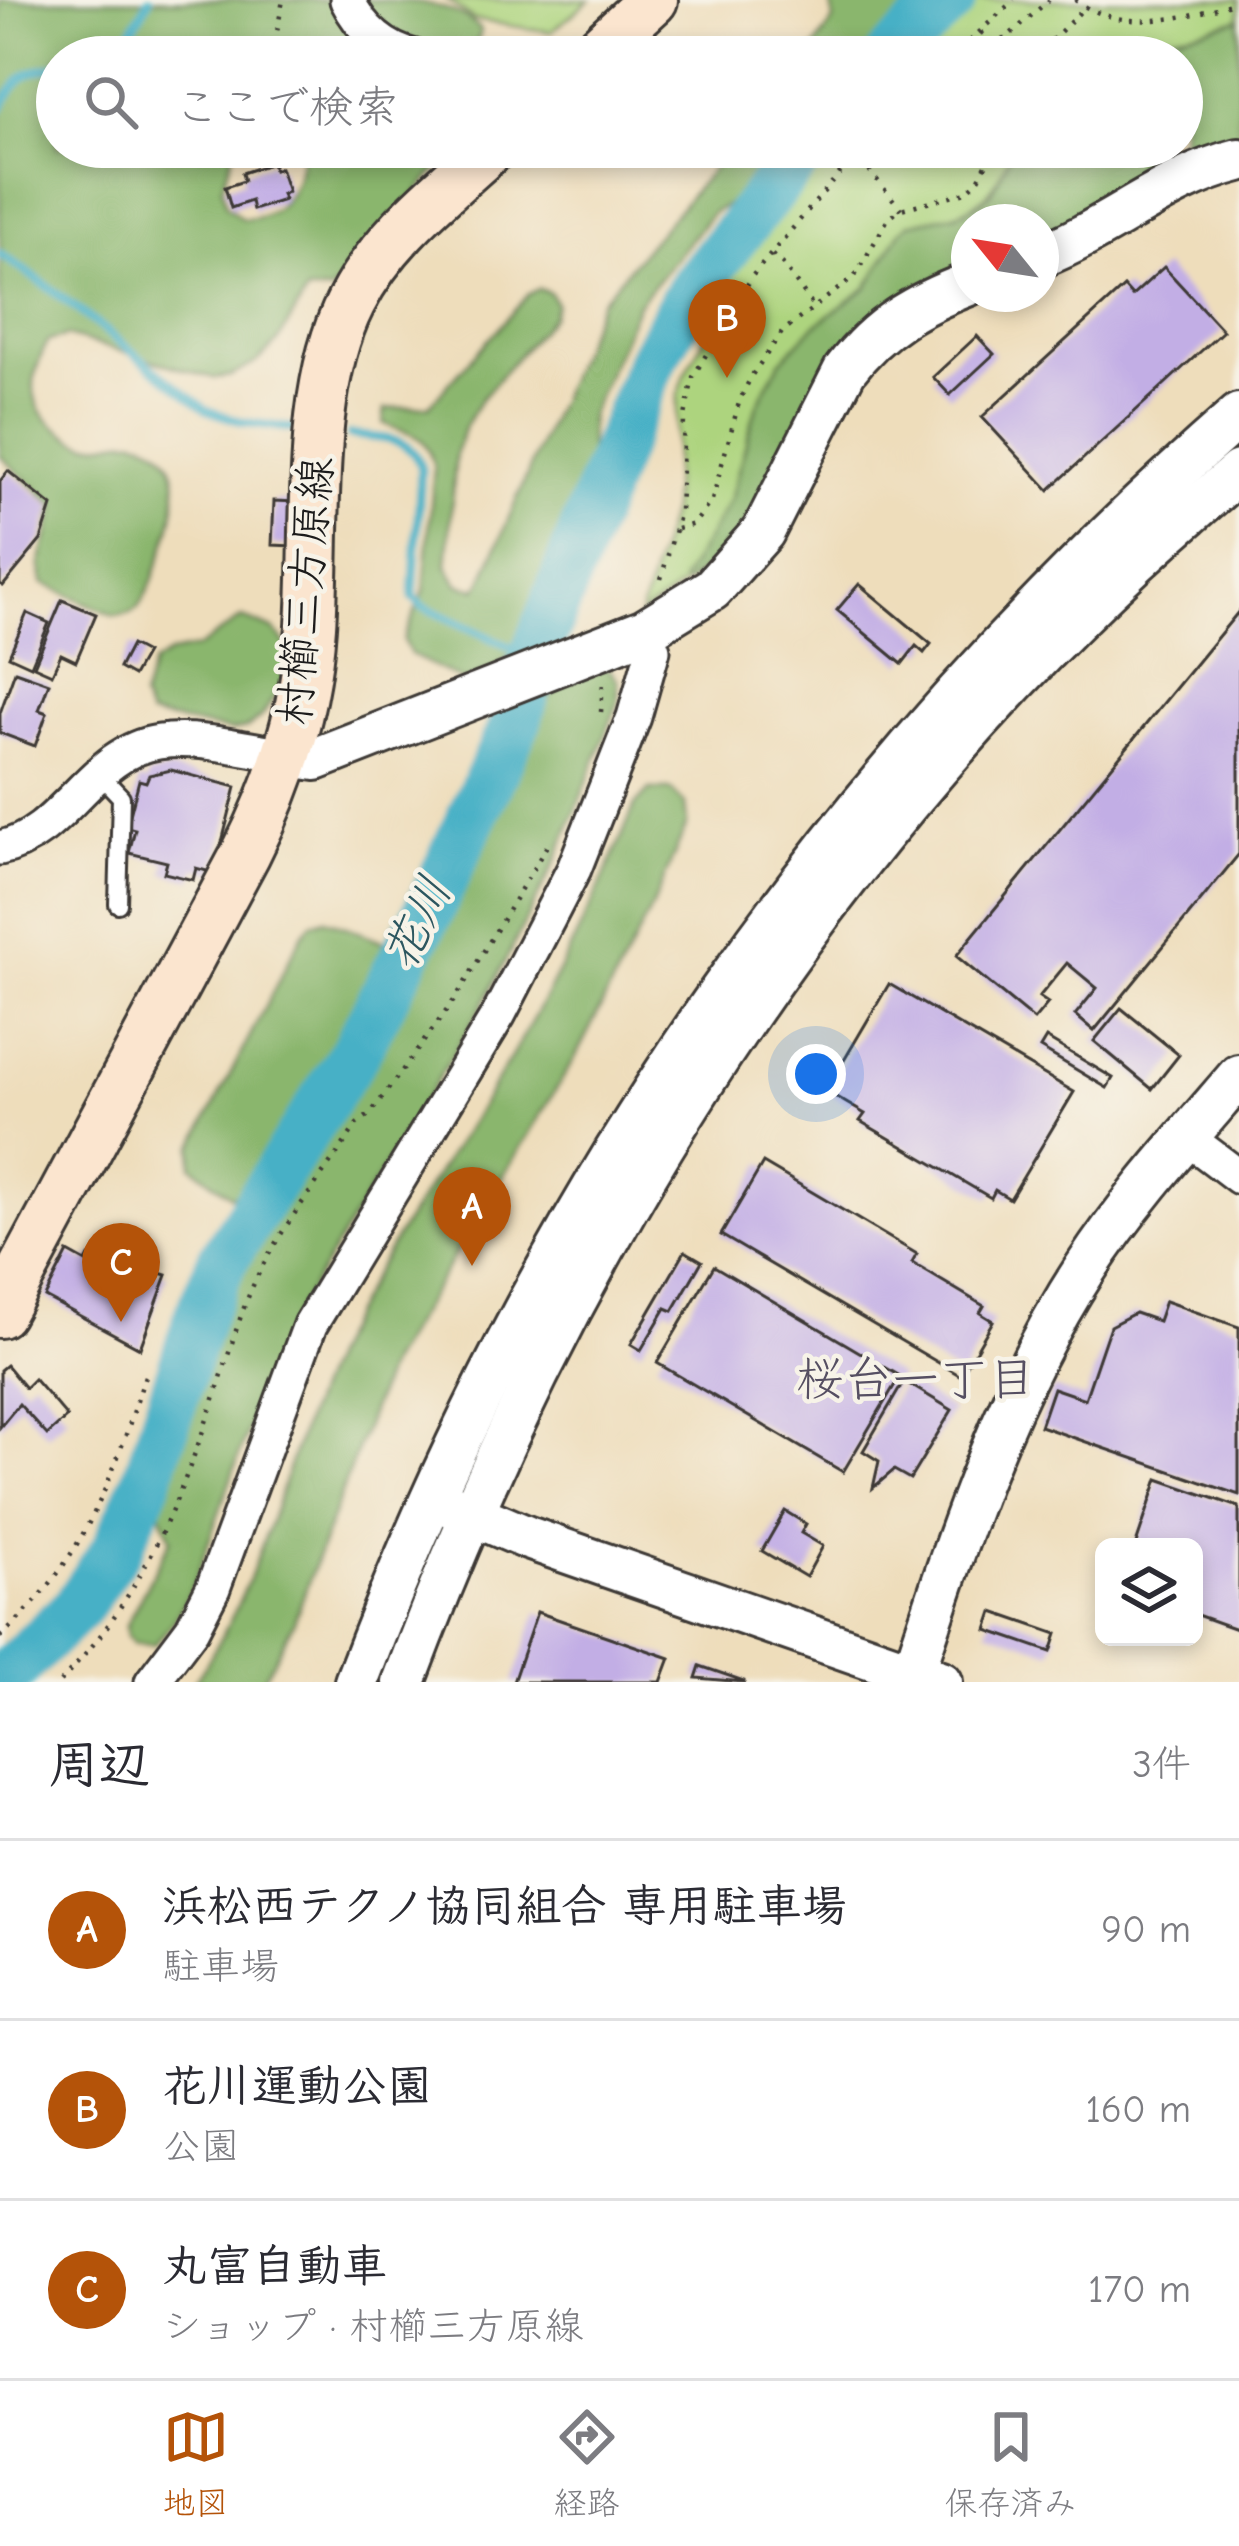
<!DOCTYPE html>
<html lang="ja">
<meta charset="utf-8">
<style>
body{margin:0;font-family:"Comic Neue","Klee One",sans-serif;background:#f7f7f7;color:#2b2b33}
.controls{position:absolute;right:36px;bottom:36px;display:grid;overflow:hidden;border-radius:18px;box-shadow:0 6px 18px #0003}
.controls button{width:108px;height:108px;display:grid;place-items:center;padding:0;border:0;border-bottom:3px solid #e1e1e2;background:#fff;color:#2b2b33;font:60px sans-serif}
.compass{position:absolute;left:951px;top:204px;width:108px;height:108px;border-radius:50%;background:#fff;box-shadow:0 6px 18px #0003;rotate:300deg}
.you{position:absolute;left:816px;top:1074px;width:42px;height:42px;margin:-30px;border:9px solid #fff;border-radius:50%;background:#1a73e8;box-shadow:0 0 0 18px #1a73e833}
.badge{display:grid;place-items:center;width:78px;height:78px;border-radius:50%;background:#b45309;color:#fff;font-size:39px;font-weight:700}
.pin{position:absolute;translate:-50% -99px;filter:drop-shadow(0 3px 6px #0008)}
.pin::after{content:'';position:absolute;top:63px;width:42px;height:36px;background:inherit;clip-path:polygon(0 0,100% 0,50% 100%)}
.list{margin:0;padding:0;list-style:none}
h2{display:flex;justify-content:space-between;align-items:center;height:156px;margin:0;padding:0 48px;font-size:51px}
h2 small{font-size:39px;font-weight:400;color:#7c7c81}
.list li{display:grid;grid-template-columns:78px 1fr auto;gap:36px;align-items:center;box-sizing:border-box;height:180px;padding:0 48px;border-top:3px solid #e1e1e2}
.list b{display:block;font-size:45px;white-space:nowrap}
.list p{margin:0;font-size:39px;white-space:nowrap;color:#7c7c81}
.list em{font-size:39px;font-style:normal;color:#7c7c81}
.icon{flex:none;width:66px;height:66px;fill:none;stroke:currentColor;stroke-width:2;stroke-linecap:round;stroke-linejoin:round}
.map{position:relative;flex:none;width:1239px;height:1682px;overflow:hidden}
.search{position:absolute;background:#fff;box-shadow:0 6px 18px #0003;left:36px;right:36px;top:36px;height:132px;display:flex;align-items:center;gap:30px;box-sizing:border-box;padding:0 42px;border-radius:66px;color:#7c7c81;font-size:45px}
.sheet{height:696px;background:#fff}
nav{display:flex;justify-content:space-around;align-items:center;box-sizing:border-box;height:168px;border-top:3px solid #e1e1e2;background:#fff;font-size:33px;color:#7c7c81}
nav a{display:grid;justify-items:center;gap:6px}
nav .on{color:#b45309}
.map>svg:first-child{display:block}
.green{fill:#add47e;stroke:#64784d;stroke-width:3}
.forest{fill:#8ab66d;stroke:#536944;stroke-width:3}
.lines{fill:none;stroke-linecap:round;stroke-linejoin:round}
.stream{stroke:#47b0c6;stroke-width:9}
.river{stroke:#47b0c6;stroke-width:51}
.building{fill:#c2aee5}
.service-casing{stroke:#3c3934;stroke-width:22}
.minor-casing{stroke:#3c3934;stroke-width:39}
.tertiary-casing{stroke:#3c3934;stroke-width:48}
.secondary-casing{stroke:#3c3934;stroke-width:54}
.path{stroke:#3c3934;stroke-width:4.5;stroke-dasharray:3 9;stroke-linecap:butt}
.service{stroke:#fff;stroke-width:16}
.minor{stroke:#fff;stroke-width:33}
.tertiary{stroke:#fff;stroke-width:42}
.secondary{stroke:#fbe5cf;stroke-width:48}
.labels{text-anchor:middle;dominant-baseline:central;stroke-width:9;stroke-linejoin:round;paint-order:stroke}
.street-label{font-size:45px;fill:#1c1c1c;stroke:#f7f3e8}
.water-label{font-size:48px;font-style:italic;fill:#2d5760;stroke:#f7f3e8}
.neighbourhood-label{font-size:48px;fill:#564f62;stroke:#f7f3e8}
</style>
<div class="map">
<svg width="1239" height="1682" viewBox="0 0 1239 1682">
<rect width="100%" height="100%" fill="#f7f3e8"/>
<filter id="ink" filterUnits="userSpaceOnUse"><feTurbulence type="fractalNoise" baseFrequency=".00833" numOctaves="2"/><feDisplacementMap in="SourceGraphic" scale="24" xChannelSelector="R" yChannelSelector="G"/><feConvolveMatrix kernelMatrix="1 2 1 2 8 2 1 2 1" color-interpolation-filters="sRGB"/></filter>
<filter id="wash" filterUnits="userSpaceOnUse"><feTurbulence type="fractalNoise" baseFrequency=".004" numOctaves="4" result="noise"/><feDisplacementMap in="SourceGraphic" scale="48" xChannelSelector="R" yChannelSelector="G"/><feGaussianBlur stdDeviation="2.7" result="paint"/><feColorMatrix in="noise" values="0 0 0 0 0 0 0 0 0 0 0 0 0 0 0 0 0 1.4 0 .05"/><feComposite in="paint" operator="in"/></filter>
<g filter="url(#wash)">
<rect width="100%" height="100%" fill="#edb"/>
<g class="green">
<polygon points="447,0 590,0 551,32 474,20"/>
<path d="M963,0H1239V19C1214,27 1190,34 1164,36C1125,40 1085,25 1056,57H902Z"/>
<path d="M817,147H1013C997,187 983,210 938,218C924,220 912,222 901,231L867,288L813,327L780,362L757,405L730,500L685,584L640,616L671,511L678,396L685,374L723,305L701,290Z"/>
</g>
<g class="forest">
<path d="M0,0H336L387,57H57V147H235L222,188L226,206L242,219C285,219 299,185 303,147H449L447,158L331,292H307L279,340L257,362L231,376L214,378L67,336L48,341C30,376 25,405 59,429C70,437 80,444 92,444C108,445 122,437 138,440C205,454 166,544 151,584C143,603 136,618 113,615L43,583L40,564L56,506L0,456Z"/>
<path d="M359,0C403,0 454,0 481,31C473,68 416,52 392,35C379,27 369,12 359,0Z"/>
<polygon points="830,0 938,0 877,57 808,57 834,20"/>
<path d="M1239,19V142L1041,238V222H969V266L925,283L767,491L727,551L686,584L682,581L730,500L757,405L780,362L813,327L867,288L901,231L909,224L956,214L975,206L992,193L1013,147H1182V57H1056C1087,24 1124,40 1164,36C1190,34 1214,27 1239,19Z"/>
<path d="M731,147H795L756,190L713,212L638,304L590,415L589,476L521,640C505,664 491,673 463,681L410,654L403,640L424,591L434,468C426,430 411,437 383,423L385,409L429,406L529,294L539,289L550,293L556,304L552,316L481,399L465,426L456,453L447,566L458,584L475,589L481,584L600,302Z"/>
<polygon points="242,618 273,629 288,646 284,681 262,716 247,728 231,731 149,716 142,699 153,664 171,653 197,648"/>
<polygon points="602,668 609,669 618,680 618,703 556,861 483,1005 293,1317 260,1396 195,1581 175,1620 154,1645 134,1644 127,1636 126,1625 171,1539 157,1505 158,1494 214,1319 235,1268 368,1059 441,918 538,709 558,688"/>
<path d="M649,790H671L685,804L687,824L653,905L575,1058L389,1363L293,1624L262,1682H194C267,1578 284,1451 339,1339C383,1249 444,1166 496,1082C551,993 596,901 635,805Z"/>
<path d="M325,919L382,941L386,954L382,967C361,1007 268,1190 231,1196L192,1166L193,1147L302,935L312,923Z"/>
</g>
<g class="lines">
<g class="stream">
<polyline points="106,57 123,45 149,0"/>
<path d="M0,110C18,79 20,72 57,66"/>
<polyline points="0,254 51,289 207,410 243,422 295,429"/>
<path d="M350,435C380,439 413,435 421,469L413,597L422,606L534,658"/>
</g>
<g class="river">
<polyline points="890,57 951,0"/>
<polyline points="0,1682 77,1607 117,1548 146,1483 200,1314 222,1261 355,1052 428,912 517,719 534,658 650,364 691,290 806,147"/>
</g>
</g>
<g id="blocks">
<g class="building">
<polygon points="272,163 274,170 280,168 288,192 282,194 284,200 253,210 251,201 231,208 225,187 244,181 242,173"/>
<polygon points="1164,267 1223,331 1049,490 982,417 1124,287 1132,296"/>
<polygon points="977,336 994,354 950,395 933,377"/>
<polygon points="8,471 52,506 41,540 3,586 0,584 0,481"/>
<polygon points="274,501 296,502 294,546 272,545"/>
<polygon points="859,584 931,644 924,653 916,646 902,664 837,610"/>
<polygon points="62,600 96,614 76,661 61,654 52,674 34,666"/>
<polygon points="1239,611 1239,854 1094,1031 1075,1015 1097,988 1067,963 1039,997 1048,1003 1034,1020 956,956"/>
<polygon points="27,613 49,623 31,666 9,656"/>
<polygon points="131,645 146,653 133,676 119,668"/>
<polygon points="15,671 49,683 39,710 47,713 35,746 0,733 0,713"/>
<polygon points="171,770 236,787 214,873 196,868 193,880 164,873 167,862 129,853 135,829 127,827 139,780 146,782 149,775"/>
<polygon points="889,984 1074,1092 1010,1199 995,1190 991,1198 860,1121 865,1114 826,1091"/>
<polygon points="1121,1008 1179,1055 1152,1089 1094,1041"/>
<polygon points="1046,1038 1113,1078 1107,1088 1040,1048"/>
<polygon points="763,1163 917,1254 912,1263 984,1306 980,1313 993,1321 961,1376 721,1235"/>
<polygon points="685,1251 702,1261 673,1311 666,1308 641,1350 631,1344"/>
<polygon points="68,1252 86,1262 89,1256 114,1263 116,1260 136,1270 138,1266 167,1275 140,1348 45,1297"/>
<polygon points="714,1266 900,1376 843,1472 657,1363"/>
<polygon points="1165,1301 1239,1327 1239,1495 1040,1426 1053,1388 1085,1399 1110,1326 1135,1313 1158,1321"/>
<polygon points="6,1365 25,1388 34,1379 67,1417 47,1435 19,1404 0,1427 0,1370"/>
<polygon points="904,1381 952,1410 910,1479 894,1470 873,1488 879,1461 863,1451"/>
<polygon points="1158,1479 1239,1507 1239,1630 1194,1614 1194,1547 1135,1547"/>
<polygon points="785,1511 806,1524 801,1533 823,1546 806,1577 762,1551"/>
<polygon points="537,1612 670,1658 661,1682 513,1682"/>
<polygon points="993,1612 1057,1634 1051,1652 987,1630"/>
<polygon points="700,1666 744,1681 744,1682 696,1678"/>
</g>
</g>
</g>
<g filter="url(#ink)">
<use href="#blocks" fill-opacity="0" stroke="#3c3934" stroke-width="3"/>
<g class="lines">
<g class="service-casing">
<polyline id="service" points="99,774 121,797 118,904"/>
</g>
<g class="minor-casing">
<g id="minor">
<path d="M347,0C361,28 384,50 415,57"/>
<path d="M0,848C65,835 91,751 159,742C200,736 247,750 288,755"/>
<polyline points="1186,1137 1239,1177"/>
<polyline points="152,1682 192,1629 213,1588 310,1325 499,1014 574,869 634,717 653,650 645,630"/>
</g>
</g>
<g class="tertiary-casing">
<g id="tertiary">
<path d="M1041,256C1110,229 1166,178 1239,160"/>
<path d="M288,755L316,759L645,630L712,589L763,532L845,370C879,325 917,304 969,284"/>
<polyline points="446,1503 528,1538 941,1682"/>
<path d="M356,1682C541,1192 845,759 1239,415"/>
<path d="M404,1682C578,1217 855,790 1239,472"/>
<path d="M910,1682C957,1540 1003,1395 1085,1269C1130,1200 1185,1139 1239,1076"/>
</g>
</g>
<g class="secondary-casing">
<g id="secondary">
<polyline points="591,57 653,0"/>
<path d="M0,1313L246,853C282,782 306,707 311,626C318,526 305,392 351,302C383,238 440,194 492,147"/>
</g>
</g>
<g class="path">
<path d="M1075,0C1123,35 1188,18 1239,1"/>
<polyline points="981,32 992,41 1005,39 1049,0"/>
<polyline points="275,42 283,0"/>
<polyline points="952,57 1014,0"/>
<polyline points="1035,57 1085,7"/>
<polyline points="341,152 356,147"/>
<polyline points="869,170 901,209"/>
<polyline points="772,255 783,264 813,306"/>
<polyline points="677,529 694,524 712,500 740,399 752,375 783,331 855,276 888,219 901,209 966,192 978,181 995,147"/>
<polyline points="661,579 680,512 684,421 693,377 753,275 862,147"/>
<polyline points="601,712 603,682"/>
<path d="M0,1637C84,1562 114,1477 146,1372"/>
<path d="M60,1682C141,1600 180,1500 216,1393C229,1355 239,1315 256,1279C282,1224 324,1176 357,1124L370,1114L455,999L548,844"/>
</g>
<use href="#service" class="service"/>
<use href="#minor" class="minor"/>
<use href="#tertiary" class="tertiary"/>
<use href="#secondary" class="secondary"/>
</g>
</g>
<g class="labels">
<g class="street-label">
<text transform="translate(305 591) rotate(-85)">村櫛三方原線</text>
</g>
<g class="water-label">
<text transform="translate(417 923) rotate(-64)">花川</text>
</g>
<g class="neighbourhood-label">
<text x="916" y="1379">桜台一丁目</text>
</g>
</g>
</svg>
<div class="controls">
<button><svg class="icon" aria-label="layers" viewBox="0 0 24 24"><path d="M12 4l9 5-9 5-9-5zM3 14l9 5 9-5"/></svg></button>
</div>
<svg class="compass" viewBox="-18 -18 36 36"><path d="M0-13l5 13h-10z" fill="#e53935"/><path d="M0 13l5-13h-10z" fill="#7c7c81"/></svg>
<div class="you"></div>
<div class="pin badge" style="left:472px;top:1266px">A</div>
<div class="pin badge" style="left:727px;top:378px">B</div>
<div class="pin badge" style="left:121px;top:1322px">C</div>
<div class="search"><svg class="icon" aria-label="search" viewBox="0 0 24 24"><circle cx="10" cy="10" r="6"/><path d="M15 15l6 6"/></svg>ここで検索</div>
</div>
<section class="sheet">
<h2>周辺<small>3件</small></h2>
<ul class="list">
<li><span class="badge">A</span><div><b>浜松西テクノ協同組合 専用駐車場</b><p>駐車場</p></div><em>90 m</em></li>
<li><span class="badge">B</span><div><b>花川運動公園</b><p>公園</p></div><em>160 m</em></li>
<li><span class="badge">C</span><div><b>丸富自動車</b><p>ショップ · 村櫛三方原線</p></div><em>170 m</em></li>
</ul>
</section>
<nav>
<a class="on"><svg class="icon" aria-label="map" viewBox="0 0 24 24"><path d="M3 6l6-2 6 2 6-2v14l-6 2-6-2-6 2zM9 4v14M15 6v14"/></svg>地図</a>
<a><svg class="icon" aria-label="directions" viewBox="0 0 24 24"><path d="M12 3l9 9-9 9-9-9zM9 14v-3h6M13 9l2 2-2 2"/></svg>経路</a>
<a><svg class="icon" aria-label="saved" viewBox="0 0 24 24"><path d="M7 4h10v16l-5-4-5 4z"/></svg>保存済み</a>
</nav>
